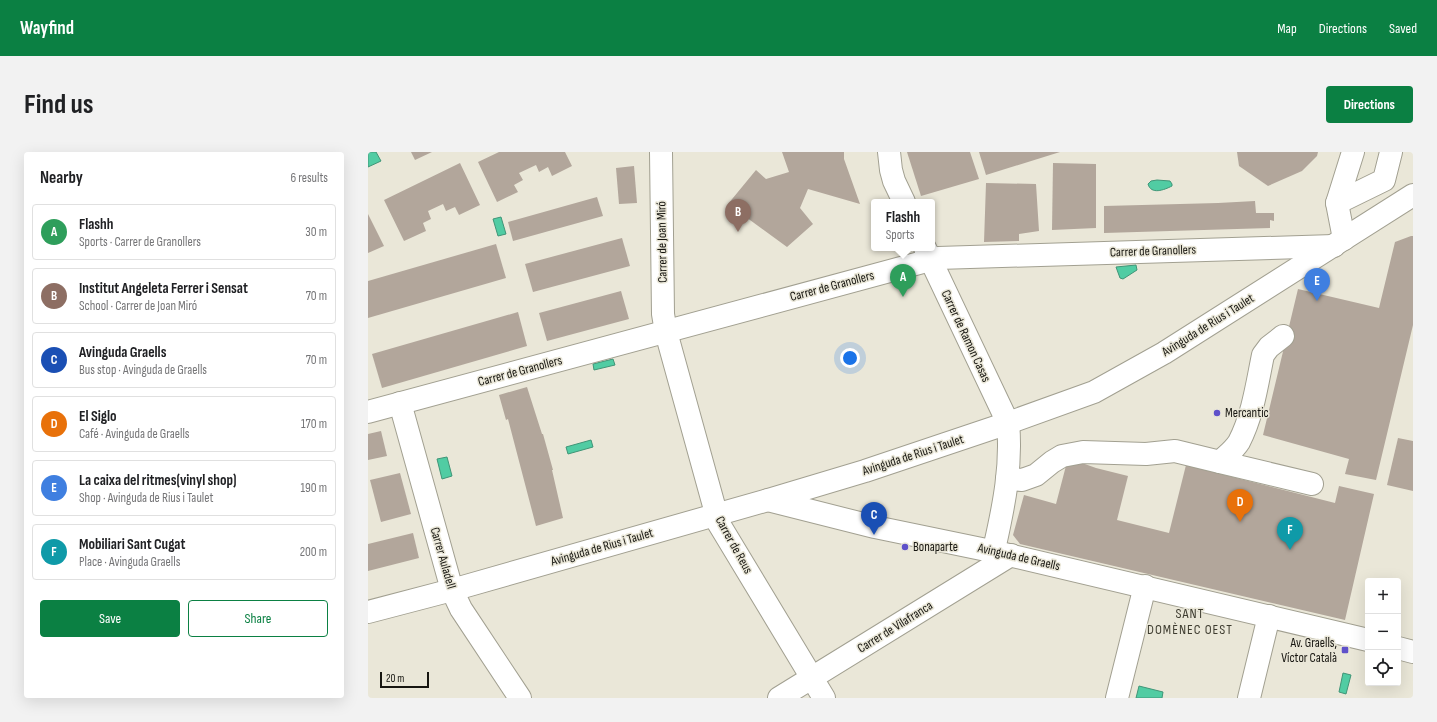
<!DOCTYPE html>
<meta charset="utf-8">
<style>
body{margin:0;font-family:"Sofia Sans Condensed",sans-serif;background:#f2f2f2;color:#202124}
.controls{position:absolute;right:12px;bottom:12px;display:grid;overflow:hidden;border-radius:4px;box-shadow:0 4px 16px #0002}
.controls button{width:36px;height:36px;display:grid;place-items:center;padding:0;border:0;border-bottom:1px solid #e0e0e0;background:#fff;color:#202124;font:20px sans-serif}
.scale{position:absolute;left:12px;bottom:10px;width:49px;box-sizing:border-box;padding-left:4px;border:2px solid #171611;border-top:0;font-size:11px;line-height:14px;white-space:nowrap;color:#171611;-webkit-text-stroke:3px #eae7d8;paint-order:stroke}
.you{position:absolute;left:482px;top:206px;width:14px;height:14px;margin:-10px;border:3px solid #fff;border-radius:50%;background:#1a73e8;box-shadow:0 0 0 6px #1a73e833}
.badge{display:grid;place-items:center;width:26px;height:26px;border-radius:50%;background:#0b8043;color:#fff;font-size:13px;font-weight:700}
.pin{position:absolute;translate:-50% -33px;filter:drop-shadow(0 1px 2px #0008)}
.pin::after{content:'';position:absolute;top:21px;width:14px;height:12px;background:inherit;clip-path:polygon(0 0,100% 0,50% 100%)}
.popup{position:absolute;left:503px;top:47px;width:64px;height:52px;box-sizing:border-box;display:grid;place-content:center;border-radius:4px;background:#fff;filter:drop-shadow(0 1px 3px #0005);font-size:13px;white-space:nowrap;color:#757577}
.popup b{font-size:15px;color:#202124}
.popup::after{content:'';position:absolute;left:50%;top:100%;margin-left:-8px;border:8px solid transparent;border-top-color:#fff}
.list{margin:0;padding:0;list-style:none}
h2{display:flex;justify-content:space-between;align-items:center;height:52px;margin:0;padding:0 16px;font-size:17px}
h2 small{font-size:13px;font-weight:400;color:#757577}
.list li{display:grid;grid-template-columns:26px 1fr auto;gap:12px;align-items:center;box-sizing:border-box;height:56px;margin:0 8px 8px;padding:0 8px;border:1px solid #e0e0e0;border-radius:4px}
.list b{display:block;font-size:15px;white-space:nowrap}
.list p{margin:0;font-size:13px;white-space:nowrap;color:#757577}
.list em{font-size:13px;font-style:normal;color:#757577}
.actions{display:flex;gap:8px;padding:12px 16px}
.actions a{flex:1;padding:9px 0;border:1px solid #0b8043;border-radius:4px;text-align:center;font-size:14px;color:#0b8043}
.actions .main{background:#0b8043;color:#fff}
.icon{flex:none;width:22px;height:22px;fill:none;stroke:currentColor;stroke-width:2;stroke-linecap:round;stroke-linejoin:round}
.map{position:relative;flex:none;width:1045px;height:546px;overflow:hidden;border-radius:4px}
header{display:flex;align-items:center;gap:24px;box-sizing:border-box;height:56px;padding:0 20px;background:#0b8043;color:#fff}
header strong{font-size:19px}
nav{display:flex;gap:22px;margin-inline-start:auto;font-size:14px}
.intro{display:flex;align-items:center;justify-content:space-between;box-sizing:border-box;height:96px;padding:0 24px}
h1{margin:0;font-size:28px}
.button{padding:10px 18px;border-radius:4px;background:#0b8043;color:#fff;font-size:14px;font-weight:700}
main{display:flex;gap:24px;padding:0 24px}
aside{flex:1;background:#fff;border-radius:4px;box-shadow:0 4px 16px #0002}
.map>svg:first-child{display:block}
.water{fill:#51cca3;stroke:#409577}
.building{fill:#b2a69b}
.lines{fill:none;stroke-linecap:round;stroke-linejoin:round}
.minor-casing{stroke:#a2a091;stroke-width:24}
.minor{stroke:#fff;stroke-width:22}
.poi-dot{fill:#5f51ca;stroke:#eae7d8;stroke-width:1.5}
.labels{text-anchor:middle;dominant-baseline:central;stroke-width:3;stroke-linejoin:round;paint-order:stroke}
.street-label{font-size:13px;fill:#171611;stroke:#eae7d8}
.poi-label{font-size:13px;fill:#171611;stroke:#eae7d8;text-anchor:start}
.neighbourhood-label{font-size:14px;letter-spacing:1px;fill:#3e3c30;stroke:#eae7d8}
</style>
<header>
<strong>Wayfind</strong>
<nav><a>Map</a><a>Directions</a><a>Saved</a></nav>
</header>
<div class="intro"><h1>Find us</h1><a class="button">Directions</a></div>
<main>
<aside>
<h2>Nearby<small>6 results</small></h2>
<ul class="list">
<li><span class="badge" style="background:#2e9e5b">A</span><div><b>Flashh</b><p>Sports · Carrer de Granollers</p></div><em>30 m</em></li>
<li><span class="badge" style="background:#8d6e63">B</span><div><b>Institut Angeleta Ferrer i Sensat</b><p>School · Carrer de Joan Miró</p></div><em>70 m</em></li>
<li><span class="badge" style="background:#1a4fb4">C</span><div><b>Avinguda Graells</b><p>Bus stop · Avinguda de Graells</p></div><em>70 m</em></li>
<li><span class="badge" style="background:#e8710a">D</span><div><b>El Siglo</b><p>Café · Avinguda de Graells</p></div><em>170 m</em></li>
<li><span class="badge" style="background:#3f7fe0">E</span><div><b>La caixa del ritmes(vinyl shop)</b><p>Shop · Avinguda de Rius i Taulet</p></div><em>190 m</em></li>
<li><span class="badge" style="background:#0f9aa8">F</span><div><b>Mobiliari Sant Cugat</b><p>Place · Avinguda Graells</p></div><em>200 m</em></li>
</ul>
<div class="actions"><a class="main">Save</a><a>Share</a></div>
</aside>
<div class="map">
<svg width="1045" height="546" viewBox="0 0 1045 546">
<rect width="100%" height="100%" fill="#eae7d8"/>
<g class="water">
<polygon points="0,0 8,0 13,9 0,15"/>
<path d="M789,28L802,29L804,32V34C796,38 783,43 780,32L783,29Z"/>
<polygon points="133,65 138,82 130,84 125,67"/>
<polygon points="768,113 769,118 755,127 752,126 748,115"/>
<polygon points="245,207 247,213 226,218 225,212"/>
<polygon points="223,288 225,295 200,302 198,295"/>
<polygon points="79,305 84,324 74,327 69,307"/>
<polygon points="975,521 983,523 978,542 971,540"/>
<polygon points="771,534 795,540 794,546 768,546"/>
</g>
<g class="building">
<polygon points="43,0 64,0 47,8"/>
<polygon points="131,0 197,0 204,14 184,24 180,15 171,20 168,13 151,21 155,28 146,33 150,40 129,50 110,10"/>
<polygon points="414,0 476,0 476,7 492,52 440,37 432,56 445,72 419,95 360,52 388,18 398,27 421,20"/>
<polygon points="539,0 602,0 611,27 553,44"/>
<polygon points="611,0 692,0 618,23"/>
<polygon points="869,0 950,0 949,4 934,19 900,34 871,14"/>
<polygon points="92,11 112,53 91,63 87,55 78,59 75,52 60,59 63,67 55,71 58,79 36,89 16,48"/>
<polygon points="685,11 728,12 728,76 684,78"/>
<polygon points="266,14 269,51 251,52 248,16"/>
<polygon points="618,31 668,32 671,79 651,82 651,89 616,90"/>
<polygon points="229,45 235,64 145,89 140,70"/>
<polygon points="887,49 888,61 906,61 906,69 902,68 902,76 736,81 736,54 850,51"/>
<polygon points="0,62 16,94 0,101"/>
<polygon points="1043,84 1045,84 1045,173 1008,328 977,322 981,307 895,283 930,137 1011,156 1027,90"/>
<polygon points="254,86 262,114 165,140 157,112"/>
<polygon points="128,92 138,126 0,166 0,129"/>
<polygon points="253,139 261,167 179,189 171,161"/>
<polygon points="150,160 159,194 14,236 4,202"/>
<polygon points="159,235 174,282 175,282 185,318 184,318 195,366 168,374 146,290 140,267 138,268 131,243"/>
<polygon points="13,279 19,304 0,308 0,282"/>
<polygon points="1030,286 1045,289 1045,339 1019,333"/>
<polygon points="700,306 728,316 760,324 749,368 801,381 818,313 967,351 971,334 1006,342 977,468 652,392 645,383 656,343 688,352"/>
<polygon points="32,321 43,362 13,370 2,328"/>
<polygon points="45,381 51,406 0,419 0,392"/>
</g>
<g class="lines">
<g class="minor-casing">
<g id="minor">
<polyline points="293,0 295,162 298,180 351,372 456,546"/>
<polyline points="521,0 523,18 526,29 536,50"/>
<polyline points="969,51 1016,28 1023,0"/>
<polyline points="976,87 969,51 985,0"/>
<path d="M557,96L640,271C644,313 636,353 627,393L628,400"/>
<path d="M915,184L901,195L895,203C889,232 885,263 871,290C866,298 858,304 852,310L944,332"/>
<polyline points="32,251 84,438 93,457 152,546"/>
<polyline points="0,260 570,106 966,94"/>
<polyline points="639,327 654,328 668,323 684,310 694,304 715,300 778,302 807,299 852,310"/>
<polyline points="400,348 507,375 628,400 1000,488"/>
<polyline points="0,460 84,438 400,348 497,319 640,271 726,240 796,201 1045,43"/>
<polyline points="1030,496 1045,500"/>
<polyline points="411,546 643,403"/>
<polyline points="749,546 777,434"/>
<polyline points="881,546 901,464"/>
</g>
</g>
<use href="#minor" class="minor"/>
</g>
<g class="poi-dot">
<circle cx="849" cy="261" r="4"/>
<circle cx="537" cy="395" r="4"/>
<rect x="973" y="494" width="8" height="8" rx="2"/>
</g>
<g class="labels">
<g class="street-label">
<text transform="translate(294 90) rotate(-91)">Carrer de Joan Miró</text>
<text transform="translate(785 99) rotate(-2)">Carrer de Granollers</text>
<text transform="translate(464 134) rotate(-15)">Carrer de Granollers</text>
<text transform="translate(840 173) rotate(-32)">Avinguda de Rius i Taulet</text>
<text transform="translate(598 184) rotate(65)">Carrer de Ramon Casas</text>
<text transform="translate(152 219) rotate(-15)">Carrer de Granollers</text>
<text transform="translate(545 303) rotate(-18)">Avinguda de Rius i Taulet</text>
<text transform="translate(366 393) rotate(61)">Carrer de Reus</text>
<text transform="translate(234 395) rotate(-16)">Avinguda de Rius i Taulet</text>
<text transform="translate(651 405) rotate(13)">Avinguda de Graells</text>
<text transform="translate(75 406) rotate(74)">Carrer Auladell</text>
<text transform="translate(527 475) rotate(-32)">Carrer de Vilafranca</text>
</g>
<g class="poi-label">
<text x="857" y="261">Mercantic</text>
<text x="545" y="395">Bonaparte</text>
<text x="969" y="491" text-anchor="end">Av. Graells,<tspan x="969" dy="15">Víctor Català</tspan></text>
</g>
<g class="neighbourhood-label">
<text x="822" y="461">SANT<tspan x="822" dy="16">DOMÈNEC OEST</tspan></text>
</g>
</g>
</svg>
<div class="controls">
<button>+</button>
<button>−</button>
<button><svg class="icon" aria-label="locate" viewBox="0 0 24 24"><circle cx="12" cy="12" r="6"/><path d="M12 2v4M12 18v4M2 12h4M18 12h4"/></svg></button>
</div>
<div class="scale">20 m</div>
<div class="you"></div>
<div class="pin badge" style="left:535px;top:145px;background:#2e9e5b">A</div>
<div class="popup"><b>Flashh</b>Sports</div>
<div class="pin badge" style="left:370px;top:80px;background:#8d6e63">B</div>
<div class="pin badge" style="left:506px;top:383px;background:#1a4fb4">C</div>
<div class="pin badge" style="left:872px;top:370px;background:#e8710a">D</div>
<div class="pin badge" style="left:949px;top:149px;background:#3f7fe0">E</div>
<div class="pin badge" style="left:922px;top:398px;background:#0f9aa8">F</div>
</div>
</main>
